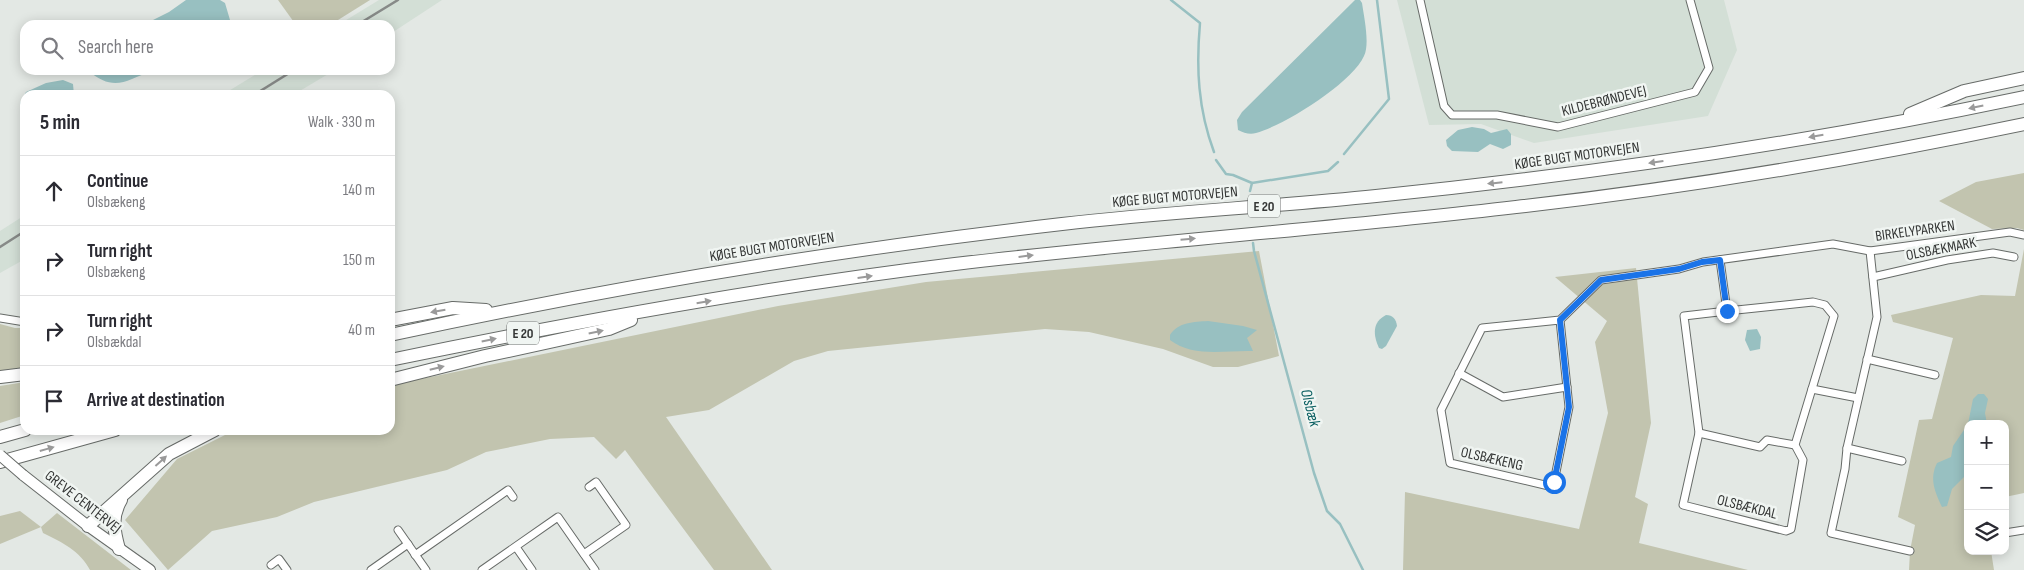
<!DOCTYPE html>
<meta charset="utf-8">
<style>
body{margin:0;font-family:"Sofia Sans Condensed",sans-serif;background:#f2f2f3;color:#2b2b33}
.controls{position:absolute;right:15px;bottom:15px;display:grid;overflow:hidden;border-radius:10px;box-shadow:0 2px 12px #0003}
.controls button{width:45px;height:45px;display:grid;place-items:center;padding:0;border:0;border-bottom:1px solid #e1e1e2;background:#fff;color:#2b2b33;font:25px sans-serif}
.stop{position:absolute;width:15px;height:15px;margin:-11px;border:4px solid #1a73e8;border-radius:50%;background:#fff}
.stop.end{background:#1a73e8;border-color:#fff;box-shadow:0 1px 5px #0008}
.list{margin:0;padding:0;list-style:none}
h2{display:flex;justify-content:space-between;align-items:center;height:65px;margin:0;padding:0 20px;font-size:21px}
h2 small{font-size:16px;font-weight:400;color:#7c7c81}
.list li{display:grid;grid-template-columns:32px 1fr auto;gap:15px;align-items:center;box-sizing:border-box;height:70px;padding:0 20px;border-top:1px solid #e1e1e2}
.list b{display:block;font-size:19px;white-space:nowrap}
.list p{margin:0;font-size:16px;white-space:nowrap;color:#7c7c81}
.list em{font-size:16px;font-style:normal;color:#7c7c81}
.icon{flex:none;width:28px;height:28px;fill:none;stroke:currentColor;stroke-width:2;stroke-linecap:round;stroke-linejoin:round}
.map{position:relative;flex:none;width:2024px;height:570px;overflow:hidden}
.search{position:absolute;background:#fff;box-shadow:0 2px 12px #0003;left:20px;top:20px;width:375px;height:55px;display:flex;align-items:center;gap:12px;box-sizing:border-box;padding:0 18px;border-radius:15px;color:#7c7c81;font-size:19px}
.panel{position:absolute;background:#fff;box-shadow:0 2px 12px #0003;left:20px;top:90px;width:375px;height:345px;border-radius:15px}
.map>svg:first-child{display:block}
.built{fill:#d3dfd6}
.green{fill:#c2c4af}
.water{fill:#98c0c1}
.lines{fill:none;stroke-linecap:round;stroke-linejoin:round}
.stream{stroke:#98c0c1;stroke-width:2.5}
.street-casing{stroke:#676b68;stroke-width:9}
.secondary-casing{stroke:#676b68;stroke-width:12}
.highway-casing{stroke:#676b68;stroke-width:14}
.street{stroke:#fff;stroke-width:7}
.secondary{stroke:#fff;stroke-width:10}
.highway{stroke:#fff;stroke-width:12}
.rail{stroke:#878a88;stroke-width:2.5}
.secondary-bridge-casing{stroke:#676b68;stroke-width:12;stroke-linecap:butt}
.secondary-bridge{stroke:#fff;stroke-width:10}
.oneway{fill:#9a9a9a}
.route{stroke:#1a73e8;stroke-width:6}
.labels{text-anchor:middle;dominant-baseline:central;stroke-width:5;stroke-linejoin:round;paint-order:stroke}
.shield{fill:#f0f5f2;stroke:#6c6f6e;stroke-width:1}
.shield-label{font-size:14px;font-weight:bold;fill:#343635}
.street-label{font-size:15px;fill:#343635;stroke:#f0f5f2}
.water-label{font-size:16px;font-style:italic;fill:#0c6062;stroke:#f0f5f2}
</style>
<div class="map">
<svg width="2024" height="570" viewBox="0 0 2024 570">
<rect width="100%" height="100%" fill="#e3e8e4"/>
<g class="built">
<polygon points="379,0 442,0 390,34 390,25 338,25"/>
<polygon points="1397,0 1724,0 1737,50 1708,116 1534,143 1481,124 1429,125"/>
<polygon points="263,70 335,70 293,95 222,95"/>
<polygon points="25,215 25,259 0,273 0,231"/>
</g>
<g class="green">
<polygon points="278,0 370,0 330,25 296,25"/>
<polygon points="2024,173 2024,230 2017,228 1992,229 1939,201 1976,182"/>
<polygon points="2024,249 2024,493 2005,497 2005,424 1968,424 1968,551 1991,551 1994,570 1909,570 1910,551 1915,525 1898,517 1919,420 1932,419 1953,338 1893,322 1891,315 1981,295 2015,296"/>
<polygon points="1259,251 1279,356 1238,367 1213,367 1163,349 1089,332 1045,329 828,351 794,361 709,410 666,417 772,570 714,570 625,450 616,459 594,437 550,439 486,452 447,470 314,502 277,517 212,531 168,570 125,520 177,459 235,430 390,430 390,387 406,382 778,306 926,282"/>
<polygon points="1636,268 1651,423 1635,497 1648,504 1639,543 1748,570 1403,570 1405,492 1579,529 1608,413 1595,342 1607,321 1555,277"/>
<polygon points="0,324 15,328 25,328 25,368 0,371"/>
<polygon points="25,382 25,415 0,423 0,386"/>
<path d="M20,511L41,527L57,513L131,570H90C80,551 62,542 43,533L41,527L0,544V516Z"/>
</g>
<g class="water">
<polygon points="186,0 220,0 225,3 230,20 227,25 143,25 169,12"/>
<path d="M1355,0H1360L1362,3C1364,17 1370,44 1364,56C1352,83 1285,125 1256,133C1250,135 1244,133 1238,130L1237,120L1242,112Z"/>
<path d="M87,70H153C124,82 114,92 87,70Z"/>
<polygon points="63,80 73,84 74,95 25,95 25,118 22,115 20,103 26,92 46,83"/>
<polygon points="1472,127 1484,129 1491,133 1507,129 1511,134 1511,145 1503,149 1490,144 1478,152 1452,151 1447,146 1446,140 1458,130"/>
<path d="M1386,315C1393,315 1396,319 1397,326L1386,346L1382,349L1379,348C1373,335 1372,322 1386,315Z"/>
<path d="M1208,321L1243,326L1257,330L1247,338L1253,351C1226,350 1193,358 1170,340V335C1178,322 1194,322 1208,321Z"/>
<polygon points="1757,329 1761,337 1760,349 1750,351 1745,340 1747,330"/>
<polygon points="1978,394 1984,394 1988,399 1985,413 1987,424 1968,424 1973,399"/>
<path d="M1968,424V473L1952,489L1947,506L1942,507C1935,492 1929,479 1937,463L1951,457L1953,446Z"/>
</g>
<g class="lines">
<g class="stream">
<path d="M1171,0L1200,23C1196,68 1198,109 1214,152"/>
<polyline points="1344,154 1389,99 1377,0"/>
<polyline points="1216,160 1226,174 1233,175 1252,183 1250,191"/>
<polyline points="1252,183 1328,171 1338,162"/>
<polyline points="1253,243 1254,251 1314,473 1327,511 1340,524 1363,570"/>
</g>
<g class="street-casing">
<g id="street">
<polyline points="1420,0 1444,106 1452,115 1497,115 1558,127 1695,92 1709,68 1690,0"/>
<polyline points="1870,251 1877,317 1847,448 1845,469 1831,533 1910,551"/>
<polyline points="1720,260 1727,311 1813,302 1825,305 1834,316 1795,445 1803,460 1791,529 1786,531 1683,505 1699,433 1684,316 1727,311"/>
<polyline points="1873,277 1947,260 1993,253 2014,257"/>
<polyline points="0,318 25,322"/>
<polyline points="1560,320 1482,328 1441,410 1450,463 1549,486 1554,482 1569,407 1560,320 1601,280 1679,269 1703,262 1833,244 1870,251 2010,232 2024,235"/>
<polyline points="1867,359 1935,375"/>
<polyline points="1459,373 1503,397 1567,387"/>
<polyline points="1812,389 1858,398"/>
<polyline points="1699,433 1760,447 1767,440 1795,445"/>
<polyline points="1847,448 1902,461"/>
<polyline points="398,530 426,570"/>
<polyline points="2005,533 2024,530"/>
<polyline points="516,547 532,570"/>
<polyline points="584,554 626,525 596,482 589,487"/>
<polyline points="415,555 508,490 513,497"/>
<polyline points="271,565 279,559 287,570"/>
<polyline points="371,570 408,544"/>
<polyline points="482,570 558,517 595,570"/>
</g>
</g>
<g class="secondary-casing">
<polyline id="secondary" points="23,475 88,526 150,570"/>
</g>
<g class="highway-casing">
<g id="highway">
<polyline points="1910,114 1964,91 2024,78"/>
<polyline points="390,320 453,308 486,310"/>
<path d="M390,335C612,287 836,250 1062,224C1166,212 1271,207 1376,196C1593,174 1810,142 2024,97"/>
<path d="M390,360C577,321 765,287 955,264C1141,242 1329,229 1516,207C1687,188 1856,159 2024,124"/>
<polyline points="0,377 25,374"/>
<polyline points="390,380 485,356 609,329 631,320"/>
<polyline points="0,437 25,430"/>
<polyline points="0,462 115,430"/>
<polyline points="88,526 169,454 215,430"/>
<path d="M119,549C114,531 111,517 121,500"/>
</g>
</g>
<use href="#street" class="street"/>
<use href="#secondary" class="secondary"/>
<use href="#highway" class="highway"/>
<g class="rail">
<polyline points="357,25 398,0"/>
<polyline points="254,95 294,70"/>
<polyline points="0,247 25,231"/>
</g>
<g class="secondary-bridge-casing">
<polyline id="secondary-bridge" points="0,455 23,475"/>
</g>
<use href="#secondary-bridge" class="secondary-bridge"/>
</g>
<defs><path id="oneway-solid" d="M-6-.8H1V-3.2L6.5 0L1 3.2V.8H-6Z" transform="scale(1.25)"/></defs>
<g class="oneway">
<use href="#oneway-solid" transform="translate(1976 107) rotate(168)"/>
<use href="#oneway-solid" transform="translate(1816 136) rotate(170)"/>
<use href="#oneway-solid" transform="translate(1656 162) rotate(172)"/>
<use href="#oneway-solid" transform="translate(1495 183) rotate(174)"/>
<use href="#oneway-solid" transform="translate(1188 239) rotate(-5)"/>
<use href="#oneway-solid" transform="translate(1026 256) rotate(-7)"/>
<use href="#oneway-solid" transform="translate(865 277) rotate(-8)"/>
<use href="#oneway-solid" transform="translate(704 302) rotate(-10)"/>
<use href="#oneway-solid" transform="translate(438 311) rotate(170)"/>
<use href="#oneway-solid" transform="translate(596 332) rotate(-12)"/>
<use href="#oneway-solid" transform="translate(489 340) rotate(-12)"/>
<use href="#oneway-solid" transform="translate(437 368) rotate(-14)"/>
<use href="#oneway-solid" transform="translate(47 449) rotate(-16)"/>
<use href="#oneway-solid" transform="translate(161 461) rotate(-42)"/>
</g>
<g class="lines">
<polyline class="route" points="1554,482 1569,407 1560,320 1601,280 1679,269 1702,262 1720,260 1727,311"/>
</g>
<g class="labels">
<g class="shield">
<rect x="1248" y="194.5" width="32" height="23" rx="4"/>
<rect x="507" y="321.5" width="32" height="23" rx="4"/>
</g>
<g class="shield-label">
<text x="1264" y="206">E 20</text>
<text x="523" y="333">E 20</text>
</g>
<g class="street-label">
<text transform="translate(1604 101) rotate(-14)">KILDEBRØNDEVEJ</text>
<text transform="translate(1577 156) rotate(-8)">KØGE BUGT MOTORVEJEN</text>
<text transform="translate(1175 197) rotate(-5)">KØGE BUGT MOTORVEJEN</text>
<text transform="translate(1915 231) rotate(-8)">BIRKELYPARKEN</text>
<text transform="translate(772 247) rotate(-9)">KØGE BUGT MOTORVEJEN</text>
<text transform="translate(1941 249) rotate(-11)">OLSBÆKMARK</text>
<text transform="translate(1492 459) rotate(13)">OLSBÆKENG</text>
<text transform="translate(83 502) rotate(38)">GREVE CENTERVEJ</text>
<text transform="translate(1747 507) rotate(14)">OLSBÆKDAL</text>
</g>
<g class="water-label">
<text transform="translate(1310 408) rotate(75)">Olsbæk</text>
</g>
</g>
</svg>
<div class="controls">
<button>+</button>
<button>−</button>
<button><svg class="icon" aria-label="layers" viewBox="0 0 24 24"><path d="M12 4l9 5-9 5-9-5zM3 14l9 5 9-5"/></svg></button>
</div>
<div class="stop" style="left:1554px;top:482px"></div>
<div class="stop end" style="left:1727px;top:311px"></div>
<div class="search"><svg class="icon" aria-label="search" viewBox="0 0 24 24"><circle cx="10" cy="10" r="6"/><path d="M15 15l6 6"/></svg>Search here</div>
<section class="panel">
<h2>5 min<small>Walk · 330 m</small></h2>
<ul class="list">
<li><svg class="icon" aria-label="ahead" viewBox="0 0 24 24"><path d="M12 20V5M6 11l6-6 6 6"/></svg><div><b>Continue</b><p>Olsbækeng</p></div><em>140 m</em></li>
<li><svg class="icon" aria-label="right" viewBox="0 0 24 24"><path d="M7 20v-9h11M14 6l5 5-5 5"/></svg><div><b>Turn right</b><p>Olsbækeng</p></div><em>150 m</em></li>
<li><svg class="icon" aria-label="right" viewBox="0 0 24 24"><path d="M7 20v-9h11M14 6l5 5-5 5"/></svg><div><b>Turn right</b><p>Olsbækdal</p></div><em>40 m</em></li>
<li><svg class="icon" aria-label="arrive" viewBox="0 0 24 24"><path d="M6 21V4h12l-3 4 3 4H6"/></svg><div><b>Arrive at destination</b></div></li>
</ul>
</section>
</div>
